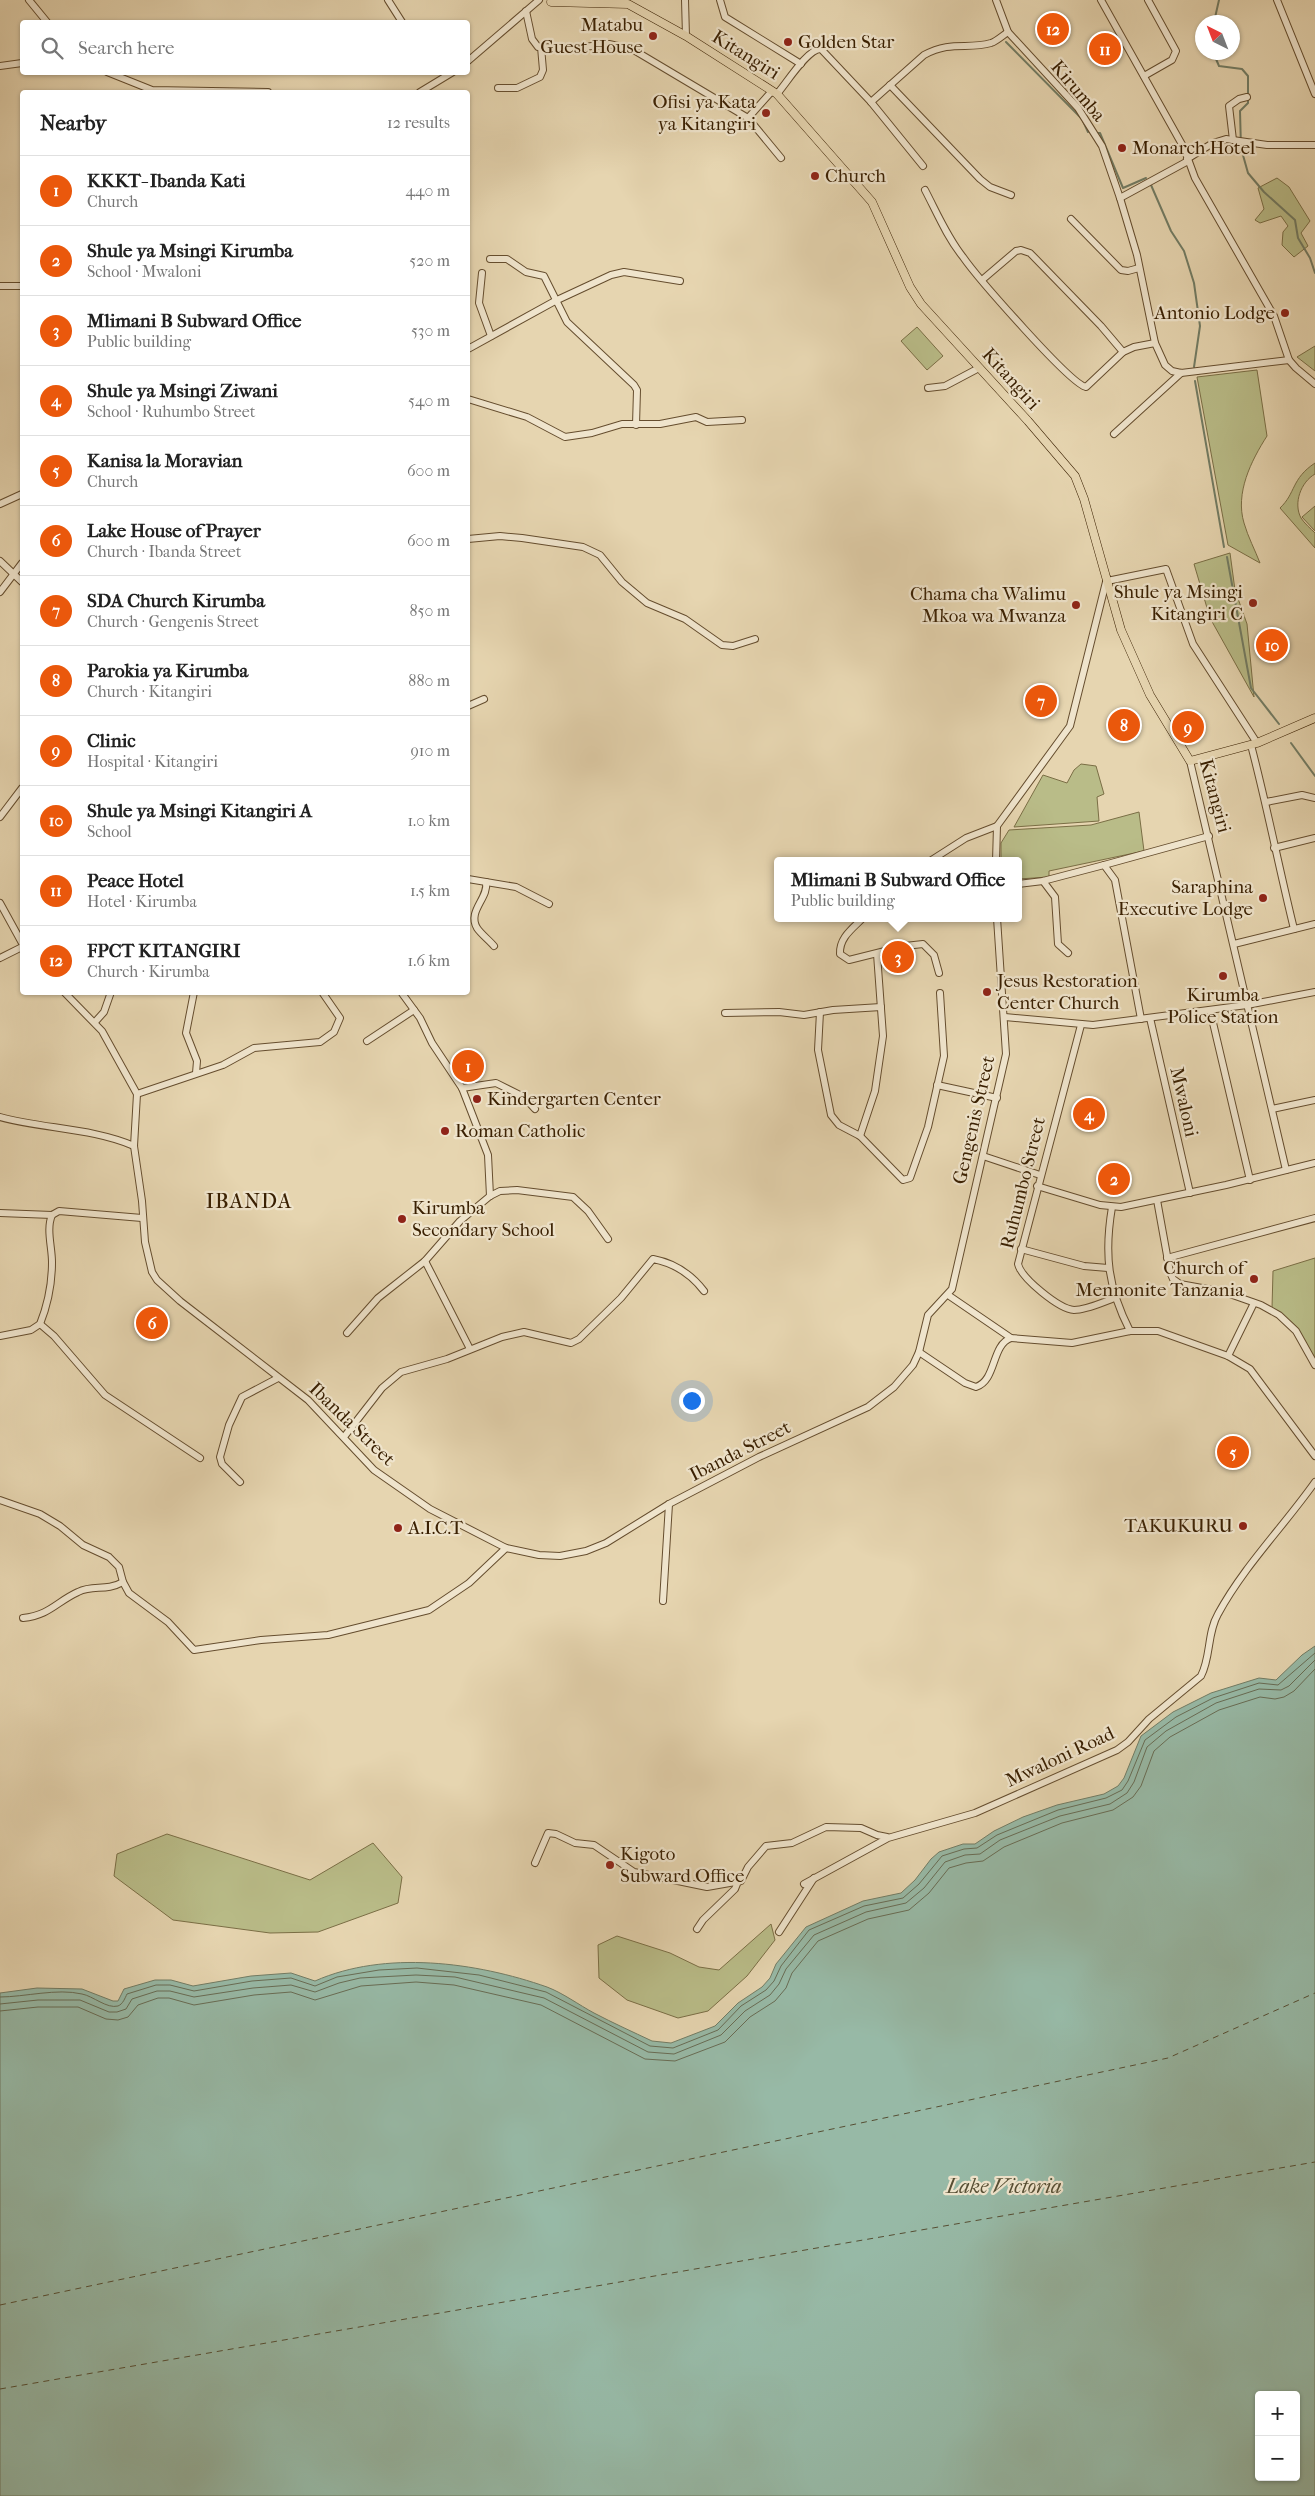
<!DOCTYPE html>
<meta charset="utf-8">
<style>
body{margin:0;font-family:"IM FELL French Canon",serif;background:#f6f6f6;color:#222}
.controls{position:absolute;right:15px;bottom:15px;display:grid;overflow:hidden;border-radius:5px;box-shadow:0 1px 4px #0004}
.controls button{width:45px;height:45px;display:grid;place-items:center;padding:0;border:0;border-bottom:1px solid #e0e0e0;background:#fff;color:#222;font:25px sans-serif}
.compass{position:absolute;left:1195px;top:15px;width:45px;height:45px;border-radius:50%;background:#fff;box-shadow:0 1px 4px #0004;rotate:318deg}
.you{position:absolute;left:691px;top:1400px;width:18px;height:18px;margin:-12px;border:4px solid #fff;border-radius:50%;background:#1a73e8;box-shadow:0 0 0 8px #1a73e833}
.badge{display:grid;place-items:center;width:32px;height:32px;border-radius:50%;background:#ea580c;color:#fff;font-size:16px;font-weight:700}
.pin{position:absolute;translate:-50% -50%;border:2px solid #fff;box-shadow:0 1px 5px #0006}
.popup{position:absolute;left:774px;top:857px;width:248px;height:65px;box-sizing:border-box;display:grid;place-content:center;border-radius:5px;background:#fff;filter:drop-shadow(0 1px 4px #0005);font-size:16px;white-space:nowrap;color:#767676}
.popup b{font-size:19px;color:#222}
.popup::after{content:'';position:absolute;left:50%;top:100%;margin-left:-10px;border:10px solid transparent;border-top-color:#fff}
.list{margin:0;padding:0;list-style:none}
h2{display:flex;justify-content:space-between;align-items:center;height:65px;margin:0;padding:0 20px;font-size:21px}
h2 small{font-size:16px;font-weight:400;color:#767676}
.list li{display:grid;grid-template-columns:32px 1fr auto;gap:15px;align-items:center;box-sizing:border-box;height:70px;padding:0 20px;border-top:1px solid #e0e0e0}
.list b{display:block;font-size:19px;white-space:nowrap}
.list p{margin:0;font-size:16px;white-space:nowrap;color:#767676}
.list em{font-size:16px;font-style:normal;color:#767676}
.icon{flex:none;width:28px;height:28px;fill:none;stroke:currentColor;stroke-width:2;stroke-linecap:round;stroke-linejoin:round}
.map{position:relative;flex:none;width:1315px;height:2496px;overflow:hidden}
.search{position:absolute;background:#fff;box-shadow:0 1px 4px #0004;left:20px;top:20px;width:450px;height:55px;display:flex;align-items:center;gap:12px;box-sizing:border-box;padding:0 18px;border-radius:5px;color:#767676;font-size:19px}
.panel{position:absolute;background:#fff;box-shadow:0 1px 4px #0004;left:20px;top:90px;width:450px;height:905px;border-radius:5px}
.map>svg:first-child{display:block}
.green{fill:#b9bc88;stroke:#7a6e45}
.water{fill:#97b9a6;stroke:#727c64;fill-rule:evenodd}
.lines{fill:none;stroke-linecap:round;stroke-linejoin:round}
.shore{stroke:#686c54;stroke-width:1}
.stream{stroke:#727c64;stroke-width:2}
.ferry{stroke:#564e33;stroke-width:1;stroke-dasharray:6 5;stroke-linecap:butt}
.minor-casing{stroke:#654d2e;stroke-width:8}
.major-casing{stroke:#3a2002;stroke-width:9}
.minor{stroke:#efe4cc;stroke-width:6}
.major{stroke:#e6d5b0;stroke-width:8}
.poi-dot{fill:#8f2418;stroke:#efe4cc;stroke-width:2}
.labels{text-anchor:middle;dominant-baseline:central;stroke-width:4.5;stroke-linejoin:round;paint-order:stroke}
.poi-label{font-size:19px;fill:#3a2002;stroke:#efe4cc;text-anchor:start}
.street-label{font-size:19px;fill:#3a2002;stroke:#efe4cc}
.water-label{font-size:20px;font-style:italic;fill:#564e33;stroke:#efe4cc}
.quarter-label{font-size:21px;letter-spacing:1px;fill:#3a2002;stroke:#efe4cc}
</style>
<div class="map">
<svg width="1315" height="2496" viewBox="0 0 1315 2496">
<rect width="100%" height="100%" fill="#e6d5b0"/>
<filter id="stains"><feTurbulence type="fractalNoise" baseFrequency=".004" numOctaves="4"/><feColorMatrix values="0 0 0 0 .2 0 0 0 0 .09 0 0 0 0 .02 0 0 0 .5 -.17"/></filter>
<radialGradient id="worn" r=".72"><stop offset=".6" stop-color="#630" stop-opacity="0"/><stop offset="1" stop-color="#630" stop-opacity=".3"/></radialGradient>
<g class="green">
<polygon points="1277,178 1289,187 1310,221 1301,233 1308,246 1294,257 1282,245 1283,232 1288,226 1281,216 1260,223 1255,220 1264,209 1258,188"/>
<polygon points="917,327 943,356 927,370 901,341"/>
<polygon points="1315,346 1315,371 1297,357"/>
<path d="M1257,370L1267,436C1251,461 1235,493 1244,523C1248,537 1255,550 1260,563L1228,545L1197,377Z"/>
<path d="M1315,463V474C1301,482 1293,503 1301,518C1304,523 1311,529 1315,533V548L1280,508C1296,493 1291,479 1315,463Z"/>
<polygon points="1315,506 1315,531 1302,517"/>
<polygon points="1230,553 1235,590 1247,624 1254,697 1210,618 1194,564"/>
<polygon points="1081,764 1096,766 1104,794 1097,797 1099,821 1014,827 1043,775 1067,783 1074,770"/>
<polygon points="1139,812 1144,851 1049,871 1049,877 1018,879 1018,861 1001,861 1001,843 1009,830 1091,825"/>
<path d="M1315,1258V1360C1304,1336 1294,1324 1272,1308L1273,1271Z"/>
<polygon points="167,1834 310,1880 373,1843 402,1877 398,1903 318,1932 270,1933 173,1920 114,1876 117,1854"/>
<polygon points="771,1924 775,1940 747,1976 708,2011 678,2018 627,2000 599,1978 598,1945 617,1936 670,1953 699,1967 719,1970"/>
</g>
<path class="water" d="M1315,1646V2496H0V1993L37,1988L82,1989L113,2001H118L124,1989L155,1980H171L193,1986L251,1976L291,1973L315,1981C385,1950 476,1962 547,1987C563,1993 579,2005 594,2013C613,2023 633,2032 652,2041L671,2043L715,2026L738,2003L762,1987L770,1978L776,1964L806,1927L863,1901L901,1893L915,1880L931,1859L939,1852L963,1844H975L994,1831L1023,1817L1057,1805L1104,1794L1118,1786L1124,1778L1141,1736L1173,1712L1211,1693L1259,1678L1276,1680L1302,1655ZM1259,2395H1296V2477H1259Z"/>
<g class="lines">
<g class="shore">
<path d="M0,1997C25,1997 57,1988 82,1994C93,1996 107,2009 118,2006C123,2004 125,1998 127,1994L156,1985H170L194,1991L252,1981L291,1978L315,1986L337,1977L379,1970L417,1968L479,1975L546,1992L650,2046L673,2048L718,2030L741,2006L766,1990L774,1981L781,1966L809,1930L864,1906L903,1898L919,1884L942,1856L964,1849L977,1848L997,1835L1058,1810L1106,1798L1122,1790L1128,1781L1145,1740L1176,1717L1213,1698L1259,1683L1278,1685L1315,1653"/>
<polyline points="0,2004 38,2000 80,2000 109,2012 117,2012 126,2009 132,1999 157,1991 170,1991 194,1997 253,1988 291,1985 315,1992 339,1983 360,1978 416,1975 455,1977 544,1998 648,2052 674,2054 721,2035 745,2011 770,1995 779,1984 786,1969 814,1935 866,1912 906,1903 924,1888 945,1862 965,1855 980,1854 1000,1840 1060,1816 1110,1804 1127,1793 1134,1782 1147,1747 1166,1731 1216,1703 1259,1689 1281,1690 1289,1686 1315,1660"/>
<polyline points="0,2011 38,2007 78,2007 106,2019 118,2020 128,2017 138,2005 158,1998 169,1998 194,2005 254,1995 291,1992 315,2000 361,1986 416,1982 454,1985 541,2005 645,2059 675,2061 725,2042 750,2017 775,2001 786,1988 792,1973 818,1941 868,1919 909,1910 929,1893 949,1868 966,1863 983,1861 1004,1847 1062,1823 1113,1810 1133,1797 1141,1786 1154,1751 1170,1737 1219,1710 1260,1697 1275,1699 1284,1697 1294,1691 1315,1669"/>
</g>
<g class="stream">
<polyline points="1214,22 1219,0"/>
<polyline points="1006,42 1082,119 1088,132"/>
<polyline points="1213,52 1219,66 1242,69 1248,76 1248,103 1240,111 1241,148 1248,173 1264,192 1295,220 1298,238 1310,258 1315,273"/>
<polyline points="1096,133 1100,133 1123,188 1146,178"/>
<polyline points="1151,185 1171,231 1184,251 1194,283 1200,326 1194,367"/>
<polyline points="1195,381 1224,547"/>
<polyline points="1227,557 1251,688 1279,724"/>
<polyline points="1291,743 1315,776"/>
</g>
<g class="ferry">
<polyline points="0,2305 1168,2058 1315,1993"/>
<polyline points="0,2389 1315,2162"/>
</g>
<g class="minor-casing">
<g id="minor">
<polyline points="29,0 47,22"/>
<polyline points="388,0 402,22"/>
<polyline points="685,0 686,36"/>
<polyline points="720,0 725,17 801,64"/>
<polyline points="996,0 1008,32 1078,108 1102,146 1120,198 1137,255 1155,343 1165,365 1172,371 1181,373 1289,360"/>
<polyline points="1101,0 1184,148 1195,178 1274,316 1289,360 1296,368 1315,384"/>
<polyline points="1277,0 1315,94"/>
<polyline points="526,11 532,39 538,47 575,48 609,44 632,49 748,118 781,158"/>
<polyline points="468,61 539,0"/>
<polyline points="0,66 22,63"/>
<polyline points="107,72 152,90 268,92"/>
<polyline points="1144,76 1172,60 1176,51 1148,0"/>
<polyline points="890,85 980,179 990,187 1011,195"/>
<polyline points="498,88 517,88 540,77 543,70 541,47"/>
<polyline points="420,92 453,72"/>
<path d="M777,94C786,84 808,48 821,49L871,102L923,166"/>
<path d="M871,102L924,55C952,40 967,50 991,43C997,41 1003,35 1008,32"/>
<polyline points="748,118 772,91"/>
<polyline points="1233,140 1229,106 1239,99 1247,97"/>
<polyline points="1187,159 1213,143 1226,139 1267,145 1315,145"/>
<path d="M925,190C937,213 947,237 963,257C977,277 1070,384 1086,387L1123,352L1134,347L1155,343"/>
<polyline points="1120,198 1188,161"/>
<polyline points="1071,219 1121,270 1128,271 1139,268"/>
<polyline points="490,259 507,259 526,272 544,276 567,322 634,385 637,390 636,425"/>
<polyline points="482,273 479,303 491,336"/>
<polyline points="982,280 1016,251 1021,250 1030,253 1101,326 1123,352"/>
<polyline points="0,286 22,286"/>
<polyline points="468,349 555,301 611,275 624,272 680,281"/>
<polyline points="928,388 945,386 979,368"/>
<polyline points="468,399 527,417 565,437 592,433 622,424 660,424 696,417 707,422 742,420"/>
<polyline points="1114,434 1181,373"/>
<polyline points="0,504 22,494"/>
<polyline points="468,539 500,536 522,538 583,547 600,555 622,582 647,603 685,619 722,645 733,646 755,639"/>
<polyline points="0,561 22,582"/>
<polyline points="1107,581 1166,569 1193,644 1257,743"/>
<polyline points="0,592 22,563"/>
<polyline points="468,706 484,699"/>
<path d="M1251,745C1267,806 1279,868 1294,929"/>
<polyline points="1190,761 1286,1170"/>
<polyline points="1266,802 1302,795 1315,798"/>
<polyline points="0,817 22,788"/>
<polyline points="1274,848 1315,838"/>
<polyline points="930,861 966,838 997,826"/>
<polyline points="996,861 997,826 1070,726 1107,578"/>
<polyline points="1104,865 1209,836"/>
<polyline points="468,879 516,887 549,904"/>
<polyline points="1043,881 1055,897 1058,944 1068,953"/>
<path d="M486,882C489,898 467,911 477,928C481,934 489,940 494,946"/>
<polyline points="1018,884 1043,881 1104,865 1115,880 1141,1019"/>
<polyline points="0,903 22,943"/>
<path d="M863,918C852,929 839,938 840,954L849,960L905,946L923,944L934,955L939,973"/>
<polyline points="1234,944 1315,924"/>
<polyline points="0,958 22,947"/>
<polyline points="64,992 102,1031 137,1094 134,1146 142,1201 145,1242 152,1272 157,1280 180,1301 308,1400 374,1470 430,1509 506,1548 539,1555 560,1556 586,1551 606,1543 669,1504 759,1457 868,1407 894,1387 913,1365 919,1352 928,1315 952,1289 1006,1054 997,918"/>
<polyline points="194,992 186,1033 197,1061 196,1073"/>
<polyline points="401,992 420,1018 432,1043 462,1088 488,1155 490,1196"/>
<polyline points="1210,1010 1250,1180"/>
<polyline points="820,1012 818,1050 831,1115 839,1125 860,1136 903,1180 910,1178 928,1127 944,1056 940,993"/>
<polyline points="725,1013 779,1012 804,1015 833,1010 881,1007"/>
<polyline points="1005,1017 1093,1025 1247,1005 1315,992"/>
<polyline points="1150,1018 1190,1193"/>
<polyline points="95,1022 104,1012 111,992"/>
<path d="M1081,1025L1018,1264C1021,1278 1059,1309 1074,1310C1087,1310 1103,1302 1115,1298"/>
<polyline points="367,1041 414,1010"/>
<polyline points="937,1085 997,1098"/>
<polyline points="462,1088 496,1083 524,1097 535,1109"/>
<polyline points="137,1094 223,1065 254,1048 320,1042 334,1032 340,1018 322,992"/>
<polyline points="1272,1109 1315,1100"/>
<path d="M0,1117C44,1129 92,1128 134,1146"/>
<polyline points="860,1136 875,1091 883,1036 877,954"/>
<polyline points="983,1156 1040,1175"/>
<polyline points="1037,1186 1100,1205 1121,1207 1226,1185 1315,1163"/>
<polyline points="1157,1200 1170,1272 1173,1279 1180,1284 1224,1292 1261,1305 1279,1315 1296,1331 1315,1365"/>
<path d="M1112,1207C1104,1255 1108,1288 1130,1331"/>
<polyline points="0,1213 52,1215 59,1211 142,1218"/>
<polyline points="1021,1249 1084,1266 1108,1268"/>
<polyline points="1167,1258 1315,1218"/>
<polyline points="425,1261 470,1349"/>
<polyline points="948,1295 1011,1338 1072,1343 1130,1331 1158,1331 1228,1356 1250,1369 1315,1456"/>
<polyline points="40,1324 54,1336 105,1395 200,1458"/>
<polyline points="347,1333 378,1298 425,1261 460,1221 490,1196 500,1191 517,1190 573,1197 588,1211 608,1239"/>
<path d="M0,1336L31,1330L40,1324C48,1304 52,1284 52,1262C52,1247 46,1229 52,1215"/>
<path d="M919,1352L965,1383L976,1387C997,1380 991,1345 1011,1338"/>
<polyline points="1228,1356 1254,1303"/>
<path d="M344,1437L382,1388L401,1372L447,1359L502,1337L524,1332L571,1343L579,1339L621,1298L653,1259C674,1263 691,1274 704,1291"/>
<polyline points="240,1482 222,1464 220,1457 229,1425 242,1397 278,1378"/>
<polyline points="0,1500 40,1514 60,1526 83,1545 109,1557 119,1567 123,1582 129,1593 168,1622 194,1650 261,1640 328,1635 429,1610 469,1583 506,1548"/>
<polyline points="663,1601 669,1504"/>
<path d="M23,1618C50,1615 56,1602 78,1592C94,1584 105,1592 123,1582"/>
<polyline points="535,1863 548,1833 556,1834 575,1843 594,1845 634,1872 707,1887 741,1881 748,1867 766,1846 792,1843 826,1827 861,1828 877,1835 887,1837"/>
<path d="M804,1884L888,1838L975,1813L1117,1750L1128,1742L1149,1719L1201,1676C1211,1657 1207,1633 1218,1614C1244,1566 1284,1526 1315,1482"/>
<polyline points="697,1929 703,1920 735,1889 737,1884"/>
<polyline points="779,1932 814,1878"/>
</g>
</g>
<g class="major-casing">
<polyline id="major" points="551,2 628,4 686,36 777,94 872,202 910,287 921,304 1028,421 1075,476 1084,499 1121,630 1150,695 1190,761 1257,743 1315,718"/>
</g>
<use href="#minor" class="minor"/>
<use href="#major" class="major"/>
</g>
<g class="poi-dot">
<circle cx="653" cy="36" r="5"/>
<circle cx="788" cy="42" r="5"/>
<circle cx="766" cy="113" r="5"/>
<circle cx="1122" cy="148" r="5"/>
<circle cx="815" cy="176" r="5"/>
<circle cx="1285" cy="313" r="5"/>
<circle cx="1253" cy="603" r="5"/>
<circle cx="1076" cy="605" r="5"/>
<circle cx="1263" cy="898" r="5"/>
<circle cx="1223" cy="976" r="5"/>
<circle cx="987" cy="992" r="5"/>
<circle cx="477" cy="1099" r="5"/>
<circle cx="445" cy="1131" r="5"/>
<circle cx="402" cy="1219" r="5"/>
<circle cx="1254" cy="1279" r="5"/>
<circle cx="1243" cy="1526" r="5"/>
<circle cx="398" cy="1528" r="5"/>
<circle cx="610" cy="1865" r="5"/>
</g>
<g class="labels">
<g class="poi-label">
<text x="643" y="25" text-anchor="end">Matabu<tspan x="643" dy="22">Guest House</tspan></text>
<text x="798" y="42">Golden Star</text>
<text x="756" y="102" text-anchor="end">Ofisi ya Kata<tspan x="756" dy="22">ya Kitangiri</tspan></text>
<text x="1132" y="148">Monarch Hotel</text>
<text x="825" y="176">Church</text>
<text x="1275" y="313" text-anchor="end">Antonio Lodge</text>
<text x="1243" y="592" text-anchor="end">Shule ya Msingi<tspan x="1243" dy="22">Kitangiri C</tspan></text>
<text x="1066" y="594" text-anchor="end">Chama cha Walimu<tspan x="1066" dy="22">Mkoa wa Mwanza</tspan></text>
<text x="1253" y="887" text-anchor="end">Saraphina<tspan x="1253" dy="22">Executive Lodge</tspan></text>
<text x="997" y="981">Jesus Restoration<tspan x="997" dy="22">Center Church</tspan></text>
<text x="1223" y="995" text-anchor="middle">Kirumba<tspan x="1223" dy="22">Police Station</tspan></text>
<text x="487" y="1099">Kindergarten Center</text>
<text x="455" y="1131">Roman Catholic</text>
<text x="412" y="1208">Kirumba<tspan x="412" dy="22">Secondary School</tspan></text>
<text x="1244" y="1268" text-anchor="end">Church of<tspan x="1244" dy="22">Mennonite Tanzania</tspan></text>
<text x="1233" y="1526" text-anchor="end">TAKUKURU</text>
<text x="408" y="1528">A.I.C.T</text>
<text x="620" y="1854">Kigoto<tspan x="620" dy="22">Subward Office</tspan></text>
</g>
<g class="street-label">
<text transform="translate(746 55) rotate(32)">Kitangiri</text>
<text transform="translate(1078 91) rotate(50)">Kirumba</text>
<text transform="translate(1011 379) rotate(48)">Kitangiri</text>
<text transform="translate(1215 796) rotate(75)">Kitangiri</text>
<text transform="translate(1184 1102) rotate(77)">Mwaloni</text>
<text transform="translate(974 1120) rotate(-77)">Gengenis Street</text>
<text transform="translate(1023 1183) rotate(-76)">Ruhumbo Street</text>
<text transform="translate(352 1424) rotate(44)">Ibanda Street</text>
<text transform="translate(740 1451) rotate(-27)">Ibanda Street</text>
<text transform="translate(1060 1757) rotate(-25)">Mwaloni Road</text>
</g>
<g class="water-label">
<text x="1004" y="2186">Lake Victoria</text>
</g>
<g class="quarter-label">
<text x="249" y="1201">IBANDA</text>
</g>
</g>
<rect width="100%" height="100%" filter="url(#stains)"/>
<rect width="100%" height="100%" fill="url(#worn)"/>
</svg>
<div class="controls">
<button>+</button>
<button>−</button>
</div>
<svg class="compass" viewBox="-18 -18 36 36"><path d="M0-13l5 13h-10z" fill="#e53935"/><path d="M0 13l5-13h-10z" fill="#767676"/></svg>
<div class="you"></div>
<div class="pin badge" style="left:468px;top:1066px">1</div>
<div class="pin badge" style="left:1114px;top:1179px">2</div>
<div class="pin badge" style="left:898px;top:957px">3</div>
<div class="popup"><b>Mlimani B Subward Office</b>Public building</div>
<div class="pin badge" style="left:1089px;top:1114px">4</div>
<div class="pin badge" style="left:1233px;top:1452px">5</div>
<div class="pin badge" style="left:152px;top:1323px">6</div>
<div class="pin badge" style="left:1041px;top:701px">7</div>
<div class="pin badge" style="left:1124px;top:725px">8</div>
<div class="pin badge" style="left:1188px;top:727px">9</div>
<div class="pin badge" style="left:1272px;top:645px">10</div>
<div class="pin badge" style="left:1105px;top:49px">11</div>
<div class="pin badge" style="left:1053px;top:29px">12</div>
<div class="search"><svg class="icon" aria-label="search" viewBox="0 0 24 24"><circle cx="10" cy="10" r="6"/><path d="M15 15l6 6"/></svg>Search here</div>
<section class="panel">
<h2>Nearby<small>12 results</small></h2>
<ul class="list">
<li><span class="badge">1</span><div><b>KKKT- Ibanda Kati</b><p>Church</p></div><em>440 m</em></li>
<li><span class="badge">2</span><div><b>Shule ya Msingi Kirumba</b><p>School · Mwaloni</p></div><em>520 m</em></li>
<li><span class="badge">3</span><div><b>Mlimani B Subward Office</b><p>Public building</p></div><em>530 m</em></li>
<li><span class="badge">4</span><div><b>Shule ya Msingi Ziwani</b><p>School · Ruhumbo Street</p></div><em>540 m</em></li>
<li><span class="badge">5</span><div><b>Kanisa la Moravian</b><p>Church</p></div><em>600 m</em></li>
<li><span class="badge">6</span><div><b>Lake House of Prayer</b><p>Church · Ibanda Street</p></div><em>600 m</em></li>
<li><span class="badge">7</span><div><b>SDA Church Kirumba</b><p>Church · Gengenis Street</p></div><em>850 m</em></li>
<li><span class="badge">8</span><div><b>Parokia ya Kirumba</b><p>Church · Kitangiri</p></div><em>880 m</em></li>
<li><span class="badge">9</span><div><b>Clinic</b><p>Hospital · Kitangiri</p></div><em>910 m</em></li>
<li><span class="badge">10</span><div><b>Shule ya Msingi Kitangiri A</b><p>School</p></div><em>1.0 km</em></li>
<li><span class="badge">11</span><div><b>Peace Hotel</b><p>Hotel · Kirumba</p></div><em>1.5 km</em></li>
<li><span class="badge">12</span><div><b>FPCT KITANGIRI</b><p>Church · Kirumba</p></div><em>1.6 km</em></li>
</ul>
</section>
</div>
